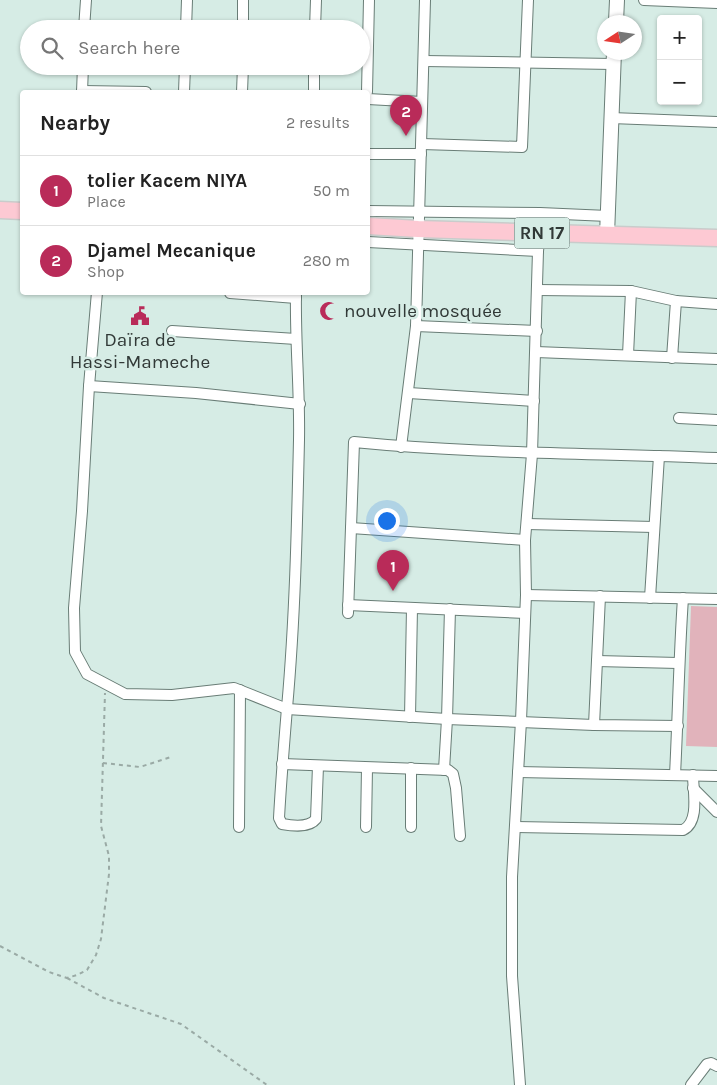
<!DOCTYPE html>
<meta charset="utf-8">
<style>
body{margin:0;font-family:Karla,sans-serif;background:#f6f6f6;color:#222}
.controls{position:absolute;right:15px;top:15px;display:grid;overflow:hidden;border-radius:5px;box-shadow:0 1px 4px #0004}
.controls button{width:45px;height:45px;display:grid;place-items:center;padding:0;border:0;border-bottom:1px solid #e0e0e0;background:#fff;color:#222;font:25px sans-serif}
.compass{position:absolute;left:597px;top:15px;width:45px;height:45px;border-radius:50%;background:#fff;box-shadow:0 1px 4px #0004;rotate:258deg}
.you{position:absolute;left:386px;top:520px;width:18px;height:18px;margin:-12px;border:4px solid #fff;border-radius:50%;background:#1a73e8;box-shadow:0 0 0 8px #1a73e833}
.badge{display:grid;place-items:center;width:32px;height:32px;border-radius:50%;background:#b92b59;color:#fff;font-size:16px;font-weight:700}
.pin{position:absolute;translate:-50% -41px;filter:drop-shadow(0 1px 2px #0008)}
.pin::after{content:'';position:absolute;top:26px;width:18px;height:15px;background:inherit;clip-path:polygon(0 0,100% 0,50% 100%)}
.list{margin:0;padding:0;list-style:none}
h2{display:flex;justify-content:space-between;align-items:center;height:65px;margin:0;padding:0 20px;font-size:21px}
h2 small{font-size:16px;font-weight:400;color:#767676}
.list li{display:grid;grid-template-columns:32px 1fr auto;gap:15px;align-items:center;box-sizing:border-box;height:70px;padding:0 20px;border-top:1px solid #e0e0e0}
.list b{display:block;font-size:19px;white-space:nowrap}
.list p{margin:0;font-size:16px;white-space:nowrap;color:#767676}
.list em{font-size:16px;font-style:normal;color:#767676}
.icon{flex:none;width:28px;height:28px;fill:none;stroke:currentColor;stroke-width:2;stroke-linecap:round;stroke-linejoin:round}
.map{position:relative;flex:none;width:717px;height:1085px;overflow:hidden}
.search{position:absolute;background:#fff;box-shadow:0 1px 4px #0004;left:20px;top:20px;width:350px;height:55px;display:flex;align-items:center;gap:12px;box-sizing:border-box;padding:0 18px;border-radius:28px;color:#767676;font-size:19px}
.panel{position:absolute;background:#fff;box-shadow:0 1px 4px #0004;left:20px;top:90px;width:350px;height:205px;border-radius:5px}
.map>svg:first-child{display:block}
.green{fill:#e1b3bb}
.lines{fill:none;stroke-linecap:round;stroke-linejoin:round}
.street-casing{stroke:#697d76;stroke-width:12}
.secondary-casing{stroke:#697d76;stroke-width:16}
.primary-casing{stroke:#c9cccb;stroke-width:19}
.path{stroke:#9aaaa5;stroke-width:2;stroke-dasharray:4 4;stroke-linecap:butt}
.street{stroke:#fff;stroke-width:10}
.secondary{stroke:#fff;stroke-width:14}
.primary{stroke:#fdc9d3;stroke-width:16}
.labels{text-anchor:middle;dominant-baseline:central;stroke-width:5;stroke-linejoin:round;paint-order:stroke}
.shield{fill:#d6ece5;stroke:#626f6b;stroke-width:1}
.shield-label{font-size:18px;font-weight:bold;fill:#313937}
.poi-label{font-size:19px;fill:#313937;stroke:#d6ece5;text-anchor:start}
</style>
<div class="map">
<svg width="717" height="1085" viewBox="0 0 717 1085">
<rect width="100%" height="100%" fill="#d6ece5"/>
<polygon class="green" points="691,606 717,607 717,747 686,746"/>
<g class="lines">
<g class="street-casing">
<g id="street">
<polyline points="644,0 717,3"/>
<polyline points="84,29 86,0"/>
<polyline points="186,29 187,0"/>
<polyline points="243,29 243,0"/>
<polyline points="315,29 316,0"/>
<polyline points="424,61 613,64"/>
<polyline points="314,66 314,92"/>
<polyline points="82,91 146,92"/>
<polyline points="82,92 83,66"/>
<polyline points="184,92 185,66"/>
<polyline points="242,92 243,66"/>
<polyline points="367,92 369,0"/>
<polyline points="368,99 422,102"/>
<polyline points="611,118 717,122"/>
<polyline points="422,144 522,147 528,0"/>
<polyline points="368,154 421,154"/>
<polyline points="368,211 540,213 608,216"/>
<polyline points="368,242 538,251"/>
<polyline points="537,290 631,291 676,301 672,358"/>
<polyline points="97,292 89,386 82,511 74,608 75,652 87,674 125,694 172,695 234,688 287,709 447,719 594,725 678,726"/>
<path d="M296,292C295,342 300,391 299,440C297,529 295,619 287,708C284,745 281,781 279,818L282,824C293,826 309,828 316,819L318,766"/>
<polyline points="230,293 296,298"/>
<polyline points="676,301 717,304"/>
<polyline points="416,326 537,331"/>
<polyline points="172,331 296,339"/>
<polyline points="536,352 717,359"/>
<polyline points="628,355 631,291"/>
<polyline points="89,386 196,393 300,404"/>
<polyline points="409,393 534,401"/>
<polyline points="679,418 717,420"/>
<polyline points="401,447 416,326 425,0"/>
<polyline points="527,524 654,527"/>
<polyline points="351,528 525,540"/>
<polyline points="526,595 717,599"/>
<polyline points="650,598 659,456"/>
<polyline points="348,605 525,613"/>
<path d="M348,613L354,442C475,454 596,453 717,458"/>
<polyline points="597,661 678,663"/>
<polyline points="410,717 412,608"/>
<polyline points="594,725 600,596"/>
<polyline points="282,764 448,770 453,774 456,788 460,836"/>
<polyline points="411,768 411,827"/>
<polyline points="444,770 447,719 450,609"/>
<polyline points="518,772 717,776"/>
<path d="M675,775C678,716 679,657 683,598"/>
<polyline points="693,788 717,812"/>
<polyline points="239,827 240,690"/>
<polyline points="366,827 367,768"/>
<path d="M516,827L683,830C700,822 693,791 693,775"/>
<polyline points="520,1085 512,976 512,877 521,721 526,595 525,540 532,454 538,251 540,233"/>
<polyline points="691,1085 707,1064 711,1063 717,1066"/>
</g>
</g>
<g class="secondary-casing">
<g id="secondary">
<polyline points="616,22 617,0"/>
<polyline points="607,235 614,52"/>
</g>
</g>
<g class="primary-casing">
<g id="primary">
<polyline points="0,210 22,211"/>
<polyline points="368,226 418,229 717,238"/>
</g>
</g>
<g class="path">
<polyline points="103,763 140,767 171,757"/>
<polyline points="0,946 49,972 67,978 77,975 87,970 96,955 101,939 109,874 109,856 101,826 105,693"/>
<polyline points="67,978 104,998 181,1024 267,1085"/>
</g>
<use href="#street" class="street"/>
<use href="#secondary" class="secondary"/>
<use href="#primary" class="primary"/>
</g>
<defs>
<g id="mosque-bare" transform="scale(1.5)"><path d="M3.5-4.9A6 6 0 1 0 3.5 4.9A5 5 0 1 1 3.5-4.9Z" fill="#b92b59" stroke="#d6ece5" stroke-width="2.5" paint-order="stroke"/></g>
<g id="civic-bare" transform="scale(1.5)"><path d="M-.6-6.5H3V-4.5H.6V-3L4-1V1h2V6H-6V1h2V-1L-.6-3ZM-1.2 2.5V6h2.4V2.5Z" fill="#b92b59" stroke="#d6ece5" stroke-width="2.5" paint-order="stroke"/></g>
</defs>
<g fill-rule="evenodd">
<use href="#mosque-bare" x="329" y="311"/>
<use href="#civic-bare" x="140" y="316"/>
</g>
<g class="labels">
<rect class="shield" x="514.5" y="217.5" width="55" height="31" rx="4"/>
<g class="shield-label">
<text x="542" y="233">RN 17</text>
</g>
<g class="poi-label">
<text x="344" y="311">nouvelle mosquée</text>
<text x="140" y="340" text-anchor="middle">Daïra de<tspan x="140" dy="22">Hassi-Mameche</tspan></text>
</g>
</g>
</svg>
<div class="controls">
<button>+</button>
<button>−</button>
</div>
<svg class="compass" viewBox="-18 -18 36 36"><path d="M0-13l5 13h-10z" fill="#e53935"/><path d="M0 13l5-13h-10z" fill="#767676"/></svg>
<div class="you"></div>
<div class="pin badge" style="left:393px;top:591px">1</div>
<div class="pin badge" style="left:406px;top:136px">2</div>
<div class="search"><svg class="icon" aria-label="search" viewBox="0 0 24 24"><circle cx="10" cy="10" r="6"/><path d="M15 15l6 6"/></svg>Search here</div>
<section class="panel">
<h2>Nearby<small>2 results</small></h2>
<ul class="list">
<li><span class="badge">1</span><div><b>tolier Kacem NIYA</b><p>Place</p></div><em>50 m</em></li>
<li><span class="badge">2</span><div><b>Djamel Mecanique</b><p>Shop</p></div><em>280 m</em></li>
</ul>
</section>
</div>
